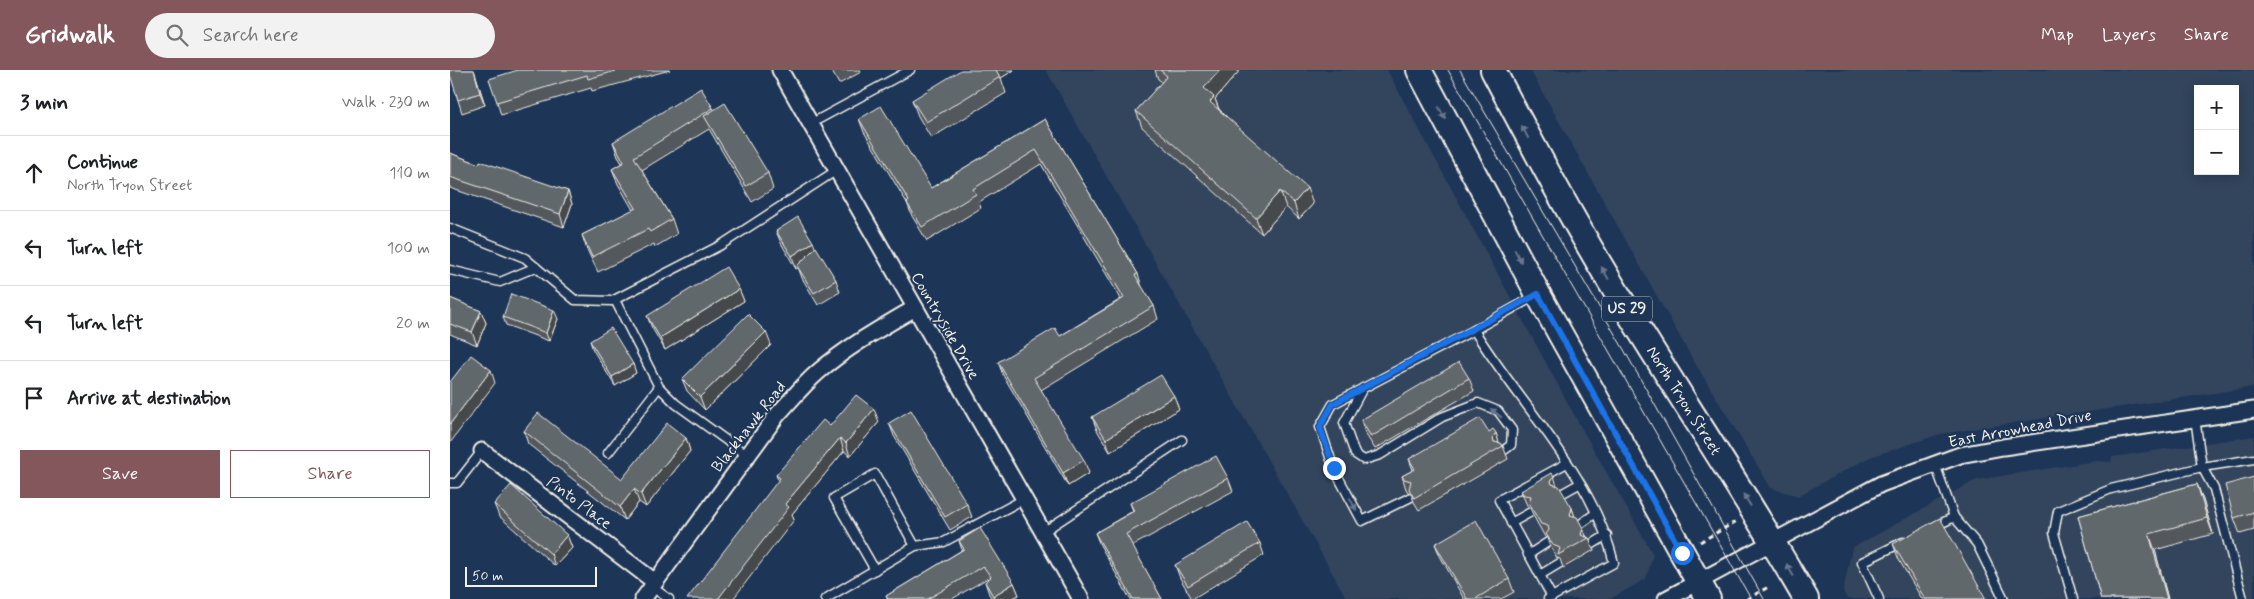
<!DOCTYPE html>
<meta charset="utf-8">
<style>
body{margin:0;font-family:Mynerve,sans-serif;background:#f2f2f2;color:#202124}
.controls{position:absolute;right:15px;top:15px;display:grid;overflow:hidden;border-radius:0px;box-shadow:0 2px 12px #0003}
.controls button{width:45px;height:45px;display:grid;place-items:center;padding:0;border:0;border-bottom:1px solid #e0e0e0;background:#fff;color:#202124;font:25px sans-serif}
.scale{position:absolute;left:15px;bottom:12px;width:132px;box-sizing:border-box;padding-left:5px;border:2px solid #f4f1e8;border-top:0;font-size:14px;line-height:18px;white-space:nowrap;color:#f4f1e8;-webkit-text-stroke:4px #1d3557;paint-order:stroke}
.stop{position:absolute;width:15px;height:15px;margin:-11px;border:4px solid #1a73e8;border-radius:50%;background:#fff}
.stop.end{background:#1a73e8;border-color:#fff;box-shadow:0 1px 5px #0008}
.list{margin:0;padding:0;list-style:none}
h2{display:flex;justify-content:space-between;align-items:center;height:65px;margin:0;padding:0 20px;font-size:21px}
h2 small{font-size:16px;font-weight:400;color:#757577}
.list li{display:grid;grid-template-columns:32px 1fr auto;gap:15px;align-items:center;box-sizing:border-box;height:75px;padding:0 20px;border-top:1px solid #e0e0e0}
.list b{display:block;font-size:19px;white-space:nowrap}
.list p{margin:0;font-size:16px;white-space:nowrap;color:#757577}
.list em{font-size:16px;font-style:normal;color:#757577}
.actions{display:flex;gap:10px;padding:15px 20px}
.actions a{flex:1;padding:11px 0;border:1px solid #84575d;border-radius:0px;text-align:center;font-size:18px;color:#84575d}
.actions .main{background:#84575d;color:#fff}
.icon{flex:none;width:28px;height:28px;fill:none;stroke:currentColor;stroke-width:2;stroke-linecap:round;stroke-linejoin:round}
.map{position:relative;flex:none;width:1804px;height:529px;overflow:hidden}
header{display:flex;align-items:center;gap:30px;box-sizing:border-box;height:70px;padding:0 25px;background:#84575d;color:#fff}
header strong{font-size:24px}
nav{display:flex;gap:28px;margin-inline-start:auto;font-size:18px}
.search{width:350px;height:45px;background:#f2f2f2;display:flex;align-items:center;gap:12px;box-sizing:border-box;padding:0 18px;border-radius:28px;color:#757577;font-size:19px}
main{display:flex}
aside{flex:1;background:#fff}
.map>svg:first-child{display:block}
.built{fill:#31445d;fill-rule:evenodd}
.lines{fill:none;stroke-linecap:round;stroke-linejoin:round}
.lane-casing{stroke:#f4f1e8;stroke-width:11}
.street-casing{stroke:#f4f1e8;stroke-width:19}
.primary-casing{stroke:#f4f1e8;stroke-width:28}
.path{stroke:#f4f1e8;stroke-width:3;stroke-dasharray:5 4;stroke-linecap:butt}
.lane{stroke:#1d3557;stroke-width:8}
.street{stroke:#1d3557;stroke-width:15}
.primary{stroke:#1d3557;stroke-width:24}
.tram{stroke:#f4f1e8;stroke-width:1}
.wall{fill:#53595d;stroke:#f4f1e8}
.shaded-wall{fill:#44484c;stroke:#f4f1e8}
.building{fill:#61676c;stroke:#f4f1e8}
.oneway{fill:#68778a}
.route{stroke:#1a73e8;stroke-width:6}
.labels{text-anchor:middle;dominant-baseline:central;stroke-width:4;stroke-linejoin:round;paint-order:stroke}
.shield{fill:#1d3557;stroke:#b4b9bc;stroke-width:1}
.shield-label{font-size:15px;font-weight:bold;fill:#f4f1e8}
.street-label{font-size:16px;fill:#f4f1e8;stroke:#1d3557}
</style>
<header>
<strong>Gridwalk</strong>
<div class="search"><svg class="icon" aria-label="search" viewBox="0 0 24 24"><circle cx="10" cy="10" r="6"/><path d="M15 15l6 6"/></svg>Search here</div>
<nav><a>Map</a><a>Layers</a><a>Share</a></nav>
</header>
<main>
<aside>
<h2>3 min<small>Walk · 230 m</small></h2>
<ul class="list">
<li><svg class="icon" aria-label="ahead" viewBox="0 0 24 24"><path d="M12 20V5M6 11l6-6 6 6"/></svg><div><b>Continue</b><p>North Tryon Street</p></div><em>110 m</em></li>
<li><svg class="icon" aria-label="left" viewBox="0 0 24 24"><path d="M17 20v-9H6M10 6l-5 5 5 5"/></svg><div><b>Turn left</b></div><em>100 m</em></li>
<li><svg class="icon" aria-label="left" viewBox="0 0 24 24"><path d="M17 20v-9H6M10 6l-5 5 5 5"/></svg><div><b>Turn left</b></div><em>20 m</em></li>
<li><svg class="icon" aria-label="arrive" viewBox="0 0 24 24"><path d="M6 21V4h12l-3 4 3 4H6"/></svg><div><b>Arrive at destination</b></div></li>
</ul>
<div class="actions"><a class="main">Save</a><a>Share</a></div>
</aside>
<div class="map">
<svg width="1804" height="529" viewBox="0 0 1804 529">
<rect width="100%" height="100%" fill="#1d3557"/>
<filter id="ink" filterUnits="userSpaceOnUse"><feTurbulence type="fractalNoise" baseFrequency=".02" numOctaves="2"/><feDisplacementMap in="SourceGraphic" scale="10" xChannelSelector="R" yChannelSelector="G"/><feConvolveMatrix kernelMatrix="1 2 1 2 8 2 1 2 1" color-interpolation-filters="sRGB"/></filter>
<g filter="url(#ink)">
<g class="built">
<polygon points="596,0 937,0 1132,359 1203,484 1196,509 1160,529 897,529"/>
<path d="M1080,0H1804V317L1490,364L1418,388L1348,426L1321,418L1240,285ZM1748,19H1785V101H1748Z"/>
<polygon points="1804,366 1804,529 1397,529 1393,521 1402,478 1526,410 1646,391 1661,392 1662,387"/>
</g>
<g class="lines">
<g class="lane-casing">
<g id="lane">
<polyline points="360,54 460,0"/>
<polyline points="0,158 75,188 125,230 162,231 271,175 387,100"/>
<polyline points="0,200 50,212 86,197"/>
<path d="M1085,226L1024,260C1070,335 1143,405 1164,493L1098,529"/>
<polyline points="165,230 209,317 226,334 298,386"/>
<polyline points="913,318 894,353 905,384 914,390 930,385 992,347 1028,333 1048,341 1062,360 1061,375 1053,381"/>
<polyline points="1745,348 1752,397 1804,389"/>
<polyline points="158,383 209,317"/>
<polyline points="0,413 7,413 32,381"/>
<polyline points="1111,424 1129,414"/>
<polyline points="961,427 912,451 884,399 870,357 883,334 1024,260"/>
<polyline points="1504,447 1527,474 1554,529"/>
<polyline points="1061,453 1081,442"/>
<polyline points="1129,455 1146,443"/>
<polyline points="1484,457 1504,447 1485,394"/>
<polyline points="593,462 732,370"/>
<polyline points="1141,475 1157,465"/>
<polyline points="1078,485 1098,472"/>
<polyline points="425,500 384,428 425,404 465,476"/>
<polyline points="1090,505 1110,493"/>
<polyline points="202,517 219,529"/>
<polyline points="1102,527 1049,430 1117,393"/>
<polyline points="375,529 465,476 494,472 574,429"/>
<polyline points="1429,529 1412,492 1453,472"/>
<polyline points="1623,529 1604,463 1608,441 1661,419 1752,397 1764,419 1793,529"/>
</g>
</g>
<g class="street-casing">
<g id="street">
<polyline points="330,0 631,529"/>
<polyline points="32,381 205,512"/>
<path d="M193,529L328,344C341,330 353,315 368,302C397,277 431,258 465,238"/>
<polyline points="1216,529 1431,414 1510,385 1553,377 1804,340"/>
</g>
</g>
<g class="primary-casing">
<g id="primary">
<polyline points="969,0 1088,224 1258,529"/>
<path id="s1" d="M1043,0C1079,69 1116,138 1156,205C1221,314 1293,419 1356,529"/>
</g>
</g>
<g class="path">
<polyline points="1250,472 1287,451"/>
<polyline points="1297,529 1320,516"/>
</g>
<use href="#lane" class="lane"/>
<use href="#street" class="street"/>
<use href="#primary" class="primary"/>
<g class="tram">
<polyline points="998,0 1301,529"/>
<polyline points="1010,0 1173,278 1314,529"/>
</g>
</g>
<g class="wall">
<polygon points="0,0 24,0 35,35 12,43 8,30"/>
<polygon points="68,0 220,0 142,21 141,18 51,45 47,32"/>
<polygon points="381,0 410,0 411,2 389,14"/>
<polygon points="564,0 551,8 556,23 481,68 468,46 462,30"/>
<polygon points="705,0 790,0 765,29 769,39 863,134 849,149 836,137 812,164 692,57 686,41 712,12 708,9"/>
<polygon points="263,38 318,103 323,119 302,132 259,59 192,100 222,149 227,164 205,177 204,174 148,202 137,180 132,165 183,140 168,114 162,99 172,93 168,87 163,72"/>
<polygon points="409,49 481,118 595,49 688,204 692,217 704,236 708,249 591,320 639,403 618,416 553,305 548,292 610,266 671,229 591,94 529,132 531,138 477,171 462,146 457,133 414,62"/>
<polygon points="0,83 29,94 118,121 122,134 114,157 0,118"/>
<polygon points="326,161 365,178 386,210 390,222 368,235 352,208 348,197 346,199 331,173"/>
<polygon points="289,219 294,231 215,280 202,258 197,246"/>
<polygon points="0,228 31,241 36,253 27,275 0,264"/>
<polygon points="53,247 108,249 99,271 56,255"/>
<polygon points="140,271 183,294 186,303 165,316 143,280"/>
<polygon points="321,275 255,340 237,321 232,309"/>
<polygon points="1019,308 1024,321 925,379 915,363 911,350"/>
<polygon points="729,339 660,382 647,360 642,347"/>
<polygon points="429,352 400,386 394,381 342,444 344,450 326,405 380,356"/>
<polygon points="439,353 517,434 522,447 500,460 444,366"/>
<polygon points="74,361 172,409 236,368 240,381 196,437 189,432 175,450 78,374"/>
<polygon points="1039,362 1046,363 1049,373 1053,376 1058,389 969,440 964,432 961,423 958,422 956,419 952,406 963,400 959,389"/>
<polygon points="1804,407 1804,460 1790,464 1784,448"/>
<polygon points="778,408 783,421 682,476 712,529 680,529 650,475 645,463 683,441 680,433"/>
<polygon points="1747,414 1753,430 1763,464 1705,480 1718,529 1651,529 1628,446"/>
<polygon points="1107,416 1122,438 1125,447 1137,467 1139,468 1144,480 1113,498 1110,489 1107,488 1101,477 1098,468 1095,467 1084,447 1080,438 1078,437 1076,433 1071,421"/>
<polygon points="44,434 117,465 122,478 105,496 49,446"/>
<polygon points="509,471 564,513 569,525 561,529 542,529 539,524 535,512 539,509 538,508 502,529 437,529 436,526 512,480"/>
<polygon points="810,473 814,485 742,529 730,508 725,495"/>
<polygon points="985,474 1059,509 1064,522 1051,529 1014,529 990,486"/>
<polygon points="1443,474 1536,529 1472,529 1449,490"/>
</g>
<g class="shaded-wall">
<polygon points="24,0 35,35 30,23"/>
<polygon points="545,0 564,0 551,8"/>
<polygon points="770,0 790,0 765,29 770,43 766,48 754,18"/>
<polygon points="857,118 863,134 849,149 844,133"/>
<polygon points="118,121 122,134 114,157 110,144"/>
<polygon points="830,121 836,137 812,164 806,148"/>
<polygon points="363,172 368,185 346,199 342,186"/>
<polygon points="289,219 294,231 215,280 210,268"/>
<polygon points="104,240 108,249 99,271 96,263"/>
<polygon points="31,241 36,253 27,275 22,262"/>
<polygon points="316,262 321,275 255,340 250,327"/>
<polygon points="183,294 186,303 165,316 162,307"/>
<polygon points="41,300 45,313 0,373 0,354"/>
<polygon points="724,326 729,339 660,382 656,369"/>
<polygon points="424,339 429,352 400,386 396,373"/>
<polygon points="1046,363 1050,376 1044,372 1043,367"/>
<polygon points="236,368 240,381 196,437 191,424"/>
<polygon points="390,368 394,381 342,444 344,450 283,529 268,529 335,434"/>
<polygon points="634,390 639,403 618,416 613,403"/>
<polygon points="1104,406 1108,419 1102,414 1101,411"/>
<polygon points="1747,414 1753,430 1763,464 1757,448"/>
<polygon points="184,419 189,432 175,450 170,437"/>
<polygon points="1122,438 1126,450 1120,445"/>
<polygon points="1133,458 1137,469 1131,465"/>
<polygon points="1699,464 1705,480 1718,529 1717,529"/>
<polygon points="117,465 122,478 105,496 101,484"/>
<polygon points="564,513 569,525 561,529 544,529 543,526"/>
</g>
<g class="building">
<polygon points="0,0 24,0 30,23 8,30 0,4"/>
<polygon points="68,0 169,0 138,9 137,5 47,32 39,9"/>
<polygon points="511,0 546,0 550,7 476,52 462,30"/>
<polygon points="710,0 770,0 754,18 764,27 760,32 857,118 844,133 830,121 806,148 686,41 717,6"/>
<polygon points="251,18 263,38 184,87 222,149 200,162 198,159 142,187 132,165 186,138 162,99 174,92 163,72"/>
<polygon points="275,33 318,103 296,116 254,46"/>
<polygon points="431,36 481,118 595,49 688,204 685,205 704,236 584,308 634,390 613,403 548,292 605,258 610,266 674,228 586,80 523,119 526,124 472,157 457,133 459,131 409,49"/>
<polygon points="0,83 29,94 30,91 118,121 110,144 0,107"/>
<polygon points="348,147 363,172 342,186 326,161"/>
<polygon points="366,177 386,210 364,223 347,196"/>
<polygon points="276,197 289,219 210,268 197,246"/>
<polygon points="61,224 104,240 96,263 53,247"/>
<polygon points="0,228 31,241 22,262 0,254"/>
<polygon points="298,244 316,262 250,327 232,309"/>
<polygon points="161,258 183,294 162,307 140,271"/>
<polygon points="21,285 41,300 0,354 0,312"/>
<polygon points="1009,292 1019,308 921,367 911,350"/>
<polygon points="711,305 724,326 656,369 642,347"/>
<polygon points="406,325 424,339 396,373 390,368 335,434 339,437 268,529 237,529 330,408 326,405 373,350 380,356"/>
<polygon points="461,340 517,434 495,447 439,353"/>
<polygon points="88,343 172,409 217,353 236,368 191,424 184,419 170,437 74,361"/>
<polygon points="1030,348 1039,362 1043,359 1046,363 1043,367 1044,372 1051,373 1053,376 964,428 959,419 961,411 954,409 952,406 965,399 959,389"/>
<polygon points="766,386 778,408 676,464 712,529 683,529 645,463 684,441 680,433"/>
<polygon points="1102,403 1104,406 1101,411 1102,414 1109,416 1122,438 1120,445 1127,447 1133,458 1131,465 1139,468 1108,485 1110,478 1103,475 1096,464 1099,460 1098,456 1091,454 1079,434 1081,426 1074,425 1071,421"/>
<polygon points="1804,407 1804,442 1784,448 1775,415"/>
<polygon points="1747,414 1757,448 1699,464 1717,529 1651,529 1628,446"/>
<polygon points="61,415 117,465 101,484 44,434"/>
<polygon points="1490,448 1536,529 1475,529 1443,474"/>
<polygon points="1026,450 1059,509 1025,529 1017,529 985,474"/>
<polygon points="797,452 810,473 738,516 725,495"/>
<polygon points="530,458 564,513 543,526 535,512 541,507 533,496 478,529 438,529 436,526 514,479 509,471"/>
</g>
<defs><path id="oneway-solid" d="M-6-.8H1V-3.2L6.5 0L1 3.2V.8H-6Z" transform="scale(1.25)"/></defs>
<g class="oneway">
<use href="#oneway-solid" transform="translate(992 43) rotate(62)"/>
<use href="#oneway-solid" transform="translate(1075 62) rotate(-117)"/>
<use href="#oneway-solid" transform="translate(1068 186) rotate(62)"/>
<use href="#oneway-solid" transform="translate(1155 203) rotate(-121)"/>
<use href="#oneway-solid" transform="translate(1046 343) rotate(-142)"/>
<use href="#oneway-solid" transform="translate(1297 430) rotate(-122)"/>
<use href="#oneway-solid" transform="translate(903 434) rotate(62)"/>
<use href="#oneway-solid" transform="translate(1340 500) rotate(-120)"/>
</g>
</g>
<g class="lines" filter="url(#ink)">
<polyline class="route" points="884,398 870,357 883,334 1088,224 1232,483"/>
</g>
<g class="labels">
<rect class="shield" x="1152" y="226.5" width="50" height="25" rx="4"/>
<g class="shield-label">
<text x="1177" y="239">US 29</text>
</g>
<g class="street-label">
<text transform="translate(495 256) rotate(60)">Countryside Drive</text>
<text stroke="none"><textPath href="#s1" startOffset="382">North Tryon Street</textPath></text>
<text transform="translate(299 357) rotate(-52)">Blackhawk Road</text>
<text transform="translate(1570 359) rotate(-11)">East Arrowhead Drive</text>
<text transform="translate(129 433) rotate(37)">Pinto Place</text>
</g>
</g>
</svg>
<div class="controls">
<button>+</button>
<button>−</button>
</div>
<div class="scale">50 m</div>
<div class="stop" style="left:1232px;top:483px"></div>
<div class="stop end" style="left:884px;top:398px"></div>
</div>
</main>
